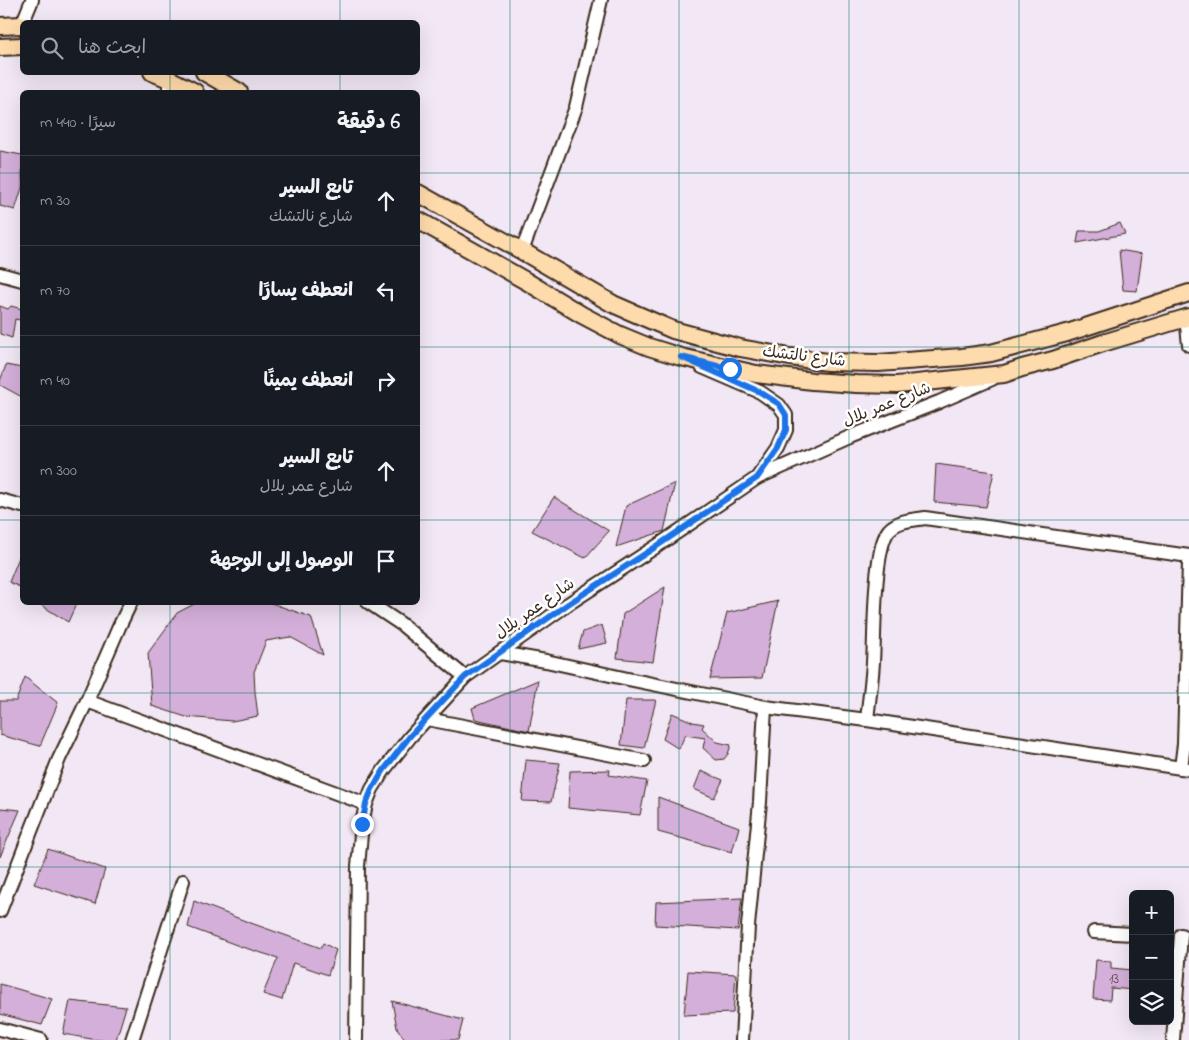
<!DOCTYPE html>
<html lang="ar">
<meta charset="utf-8">
<style>
body{margin:0;font-family:"Indie Flower","Playpen Sans Arabic",sans-serif;background:#20242c;color:#f1f3f6;direction:rtl}
.controls{position:absolute;right:15px;bottom:15px;display:grid;overflow:hidden;border-radius:8px;box-shadow:0 5px 20px #0002}
.controls button{width:45px;height:45px;display:grid;place-items:center;padding:0;border:0;border-bottom:1px solid #363941;background:#171b24;color:#f1f3f6;font:25px sans-serif}
.stop{position:absolute;width:15px;height:15px;margin:-11px;border:4px solid #1a73e8;border-radius:50%;background:#fff}
.stop.end{background:#1a73e8;border-color:#fff;box-shadow:0 1px 5px #0008}
.list{margin:0;padding:0;list-style:none}
h2{display:flex;justify-content:space-between;align-items:center;height:65px;margin:0;padding:0 20px;font-size:21px}
h2 small{font-size:16px;font-weight:400;color:#9ea1a6}
.list li{display:grid;grid-template-columns:32px 1fr auto;gap:15px;align-items:center;box-sizing:border-box;height:90px;padding:0 20px;border-top:1px solid #363941}
.list b{display:block;font-size:19px;white-space:nowrap}
.list p{margin:0;font-size:16px;white-space:nowrap;color:#9ea1a6}
.list em{font-size:16px;font-style:normal;color:#9ea1a6}
.icon{flex:none;width:28px;height:28px;fill:none;stroke:currentColor;stroke-width:2;stroke-linecap:round;stroke-linejoin:round}
.map{position:relative;flex:none;width:1189px;height:1040px;overflow:hidden;direction:ltr}
.search{position:absolute;background:#171b24;box-shadow:0 5px 20px #0002;left:20px;top:20px;width:400px;height:55px;display:flex;align-items:center;gap:12px;box-sizing:border-box;padding:0 18px;border-radius:8px;color:#9ea1a6;font-size:19px}
.panel{position:absolute;background:#171b24;box-shadow:0 5px 20px #0002;left:20px;top:90px;width:400px;height:515px;border-radius:8px;direction:rtl}
.map>svg:first-child{display:block}
.building{fill:#d3afd9;stroke:#3b2a1e}
.lines{fill:none;stroke-linecap:round;stroke-linejoin:round}
.minor-casing{stroke:#3b2a1e;stroke-width:16}
.major-casing{stroke:#3b2a1e;stroke-width:20}
.minor{stroke:#fff;stroke-width:12}
.major{stroke:#fedbac;stroke-width:16}
.route{stroke:#1a73e8;stroke-width:6}
.grid{fill:none;stroke:#0f766e;stroke-width:1;stroke-opacity:0.55}
.labels{text-anchor:middle;dominant-baseline:central;stroke-width:5;stroke-linejoin:round;paint-order:stroke}
.number-label{font-size:14px;fill:#614b4d}
.street-label{font-size:16px;fill:#3b2a1e;stroke:#fff}
</style>
<div class="map">
<svg width="1189" height="1040" viewBox="0 0 1189 1040">
<rect width="100%" height="100%" fill="#f2e7f4"/>
<filter id="ink" filterUnits="userSpaceOnUse"><feTurbulence type="fractalNoise" baseFrequency=".02" numOctaves="2"/><feDisplacementMap in="SourceGraphic" scale="10" xChannelSelector="R" yChannelSelector="G"/><feConvolveMatrix kernelMatrix="1 2 1 2 8 2 1 2 1" color-interpolation-filters="sRGB"/></filter>
<g filter="url(#ink)">
<g class="building">
<polygon points="0,151 22,155 22,188 15,210 0,206"/>
<polygon points="1120,223 1125,234 1077,243 1079,231 1099,231"/>
<polygon points="1119,250 1142,254 1137,291 1123,290"/>
<polygon points="0,306 8,309 11,306 22,309 20,320 15,319 12,338 0,334"/>
<polygon points="6,365 22,368 22,397 0,385 0,381"/>
<polygon points="936,464 994,472 986,507 934,502"/>
<polygon points="675,483 664,531 616,547 626,506"/>
<polygon points="554,497 609,531 585,558 532,531"/>
<polygon points="22,550 22,588 9,582"/>
<polygon points="665,587 653,662 617,658 623,614"/>
<polygon points="778,601 762,678 710,679 727,613"/>
<polygon points="36,602 77,602 68,622"/>
<polygon points="198,602 268,602 311,617 323,655 290,637 266,641 254,672 255,692 258,716 232,721 186,717 152,706 148,653 177,613"/>
<polygon points="602,625 607,643 578,649 583,632"/>
<polygon points="25,677 58,703 40,746 0,735 0,701 16,701"/>
<polygon points="538,680 529,731 475,719 472,708"/>
<polygon points="626,700 656,700 644,748 621,745"/>
<polygon points="672,713 693,722 704,724 702,728 717,742 731,745 728,754 724,759 716,760 703,748 705,738 685,735 679,749 663,739"/>
<polygon points="526,760 560,763 551,802 522,801"/>
<polygon points="610,770 609,775 647,781 640,815 568,808 570,771"/>
<polygon points="701,771 723,780 714,798 694,789"/>
<polygon points="658,797 739,827 732,852 658,832"/>
<polygon points="0,808 20,810 0,857"/>
<polygon points="48,849 105,869 95,904 34,884"/>
<polygon points="742,898 738,930 655,925 656,902"/>
<polygon points="194,901 248,922 321,948 323,943 336,950 328,975 293,963 282,1000 263,994 278,958 242,947 188,927"/>
<polygon points="1096,960 1111,961 1111,968 1133,970 1133,990 1111,988 1110,1000 1093,999"/>
<polygon points="688,971 736,974 733,1013 684,1015"/>
<polygon points="0,984 52,999 42,1025 0,1014"/>
<polygon points="70,1001 126,1007 116,1040 97,1040 63,1034"/>
<polygon points="392,1001 463,1020 458,1040 405,1040 397,1028"/>
</g>
<g class="lines">
<g class="minor-casing">
<g id="minor">
<polyline points="23,22 32,0"/>
<polyline points="169,79 169,92"/>
<polyline points="522,251 576,107 601,0"/>
<polyline points="0,274 22,280"/>
<polyline points="1186,317 1189,345"/>
<polyline points="702,367 760,392 779,405 786,415 786,430 778,448 757,478"/>
<polyline points="0,500 22,506"/>
<polyline points="1189,563 1184,744 1181,768 1189,769"/>
<polyline points="368,602 401,624 465,677"/>
<polyline points="500,653 546,661 628,679 765,707 760,802 748,926 742,1040"/>
<polyline points="87,701 366,804"/>
<path d="M765,707L867,720C869,700 872,681 873,662C875,634 873,549 889,530C898,520 913,520 925,518L1189,556"/>
<polyline points="427,719 644,761"/>
<polyline points="867,720 1181,768"/>
<polyline points="0,911 59,759 87,701 119,627 131,602"/>
<polyline points="1094,932 1133,934"/>
<polyline points="0,1029 41,1040"/>
<polyline points="132,1040 183,881"/>
<polyline points="356,1040 358,866 362,824 366,804 372,789 384,770 410,737 465,677 568,604 657,546 757,478 852,436 939,402 992,379"/>
<polyline points="1173,1040 1181,935"/>
</g>
</g>
<g class="major-casing">
<g id="major">
<polyline points="0,26 22,25"/>
<polyline points="0,47 22,46"/>
<polyline points="152,72 169,79 195,92"/>
<polyline points="204,72 239,92"/>
<polyline points="418,193 522,251 613,304 673,330 740,348 790,357 828,362 878,363 962,357 991,353 1067,333 1189,293"/>
<polyline points="418,220 526,281 582,315 620,335 649,347 681,357 756,374 812,381 856,384 897,385 1004,374 1022,368 1053,360 1103,343 1189,317"/>
</g>
</g>
<use href="#minor" class="minor"/>
<use href="#major" class="major"/>
</g>
</g>
<g class="lines" filter="url(#ink)">
<polyline class="route" points="362,824 366,804 372,789 384,770 410,736 465,677 568,604 657,546 757,478 778,448 786,430 786,415 779,404 760,392 681,357 730,369"/>
</g>
<path class="grid" d="M170,0V22M340,0V22M510,0V1040M679,0V1040M849,0V1040M1019,0V1040M170,72V92M340,72V92M0,173H22M418,173H1189M0,347H22M418,347H1189M0,520H22M418,520H1189M170,602V1040M340,602V1040M0,693H1189M0,867H1189"/>
<g class="labels">
<g class="number-label">
<text x="1114" y="979">13</text>
</g>
<g class="street-label">
<text transform="translate(804 357) rotate(7)">شارع نالتشك</text>
<text transform="translate(887 405) rotate(-22)">شارع عمر بلال</text>
<text transform="translate(535 609) rotate(-35)">شارع عمر بلال</text>
</g>
</g>
</svg>
<div class="controls">
<button>+</button>
<button>−</button>
<button><svg class="icon" aria-label="layers" viewBox="0 0 24 24"><path d="M12 4l9 5-9 5-9-5zM3 14l9 5 9-5"/></svg></button>
</div>
<div class="stop" style="left:730px;top:369px"></div>
<div class="stop end" style="left:362px;top:824px"></div>
<div class="search"><svg class="icon" aria-label="search" viewBox="0 0 24 24"><circle cx="10" cy="10" r="6"/><path d="M15 15l6 6"/></svg>ابحث هنا</div>
<section class="panel">
<h2>6 دقيقة<small>سيرًا · 440 m</small></h2>
<ul class="list">
<li><svg class="icon" aria-label="ahead" viewBox="0 0 24 24"><path d="M12 20V5M6 11l6-6 6 6"/></svg><div><b>تابع السير</b><p>شارع نالتشك</p></div><em>30 m</em></li>
<li><svg class="icon" aria-label="left" viewBox="0 0 24 24"><path d="M17 20v-9H6M10 6l-5 5 5 5"/></svg><div><b>انعطف يسارًا</b></div><em>70 m</em></li>
<li><svg class="icon" aria-label="right" viewBox="0 0 24 24"><path d="M7 20v-9h11M14 6l5 5-5 5"/></svg><div><b>انعطف يمينًا</b></div><em>40 m</em></li>
<li><svg class="icon" aria-label="ahead" viewBox="0 0 24 24"><path d="M12 20V5M6 11l6-6 6 6"/></svg><div><b>تابع السير</b><p>شارع عمر بلال</p></div><em>300 m</em></li>
<li><svg class="icon" aria-label="arrive" viewBox="0 0 24 24"><path d="M6 21V4h12l-3 4 3 4H6"/></svg><div><b>الوصول إلى الوجهة</b></div></li>
</ul>
</section>
</div>
